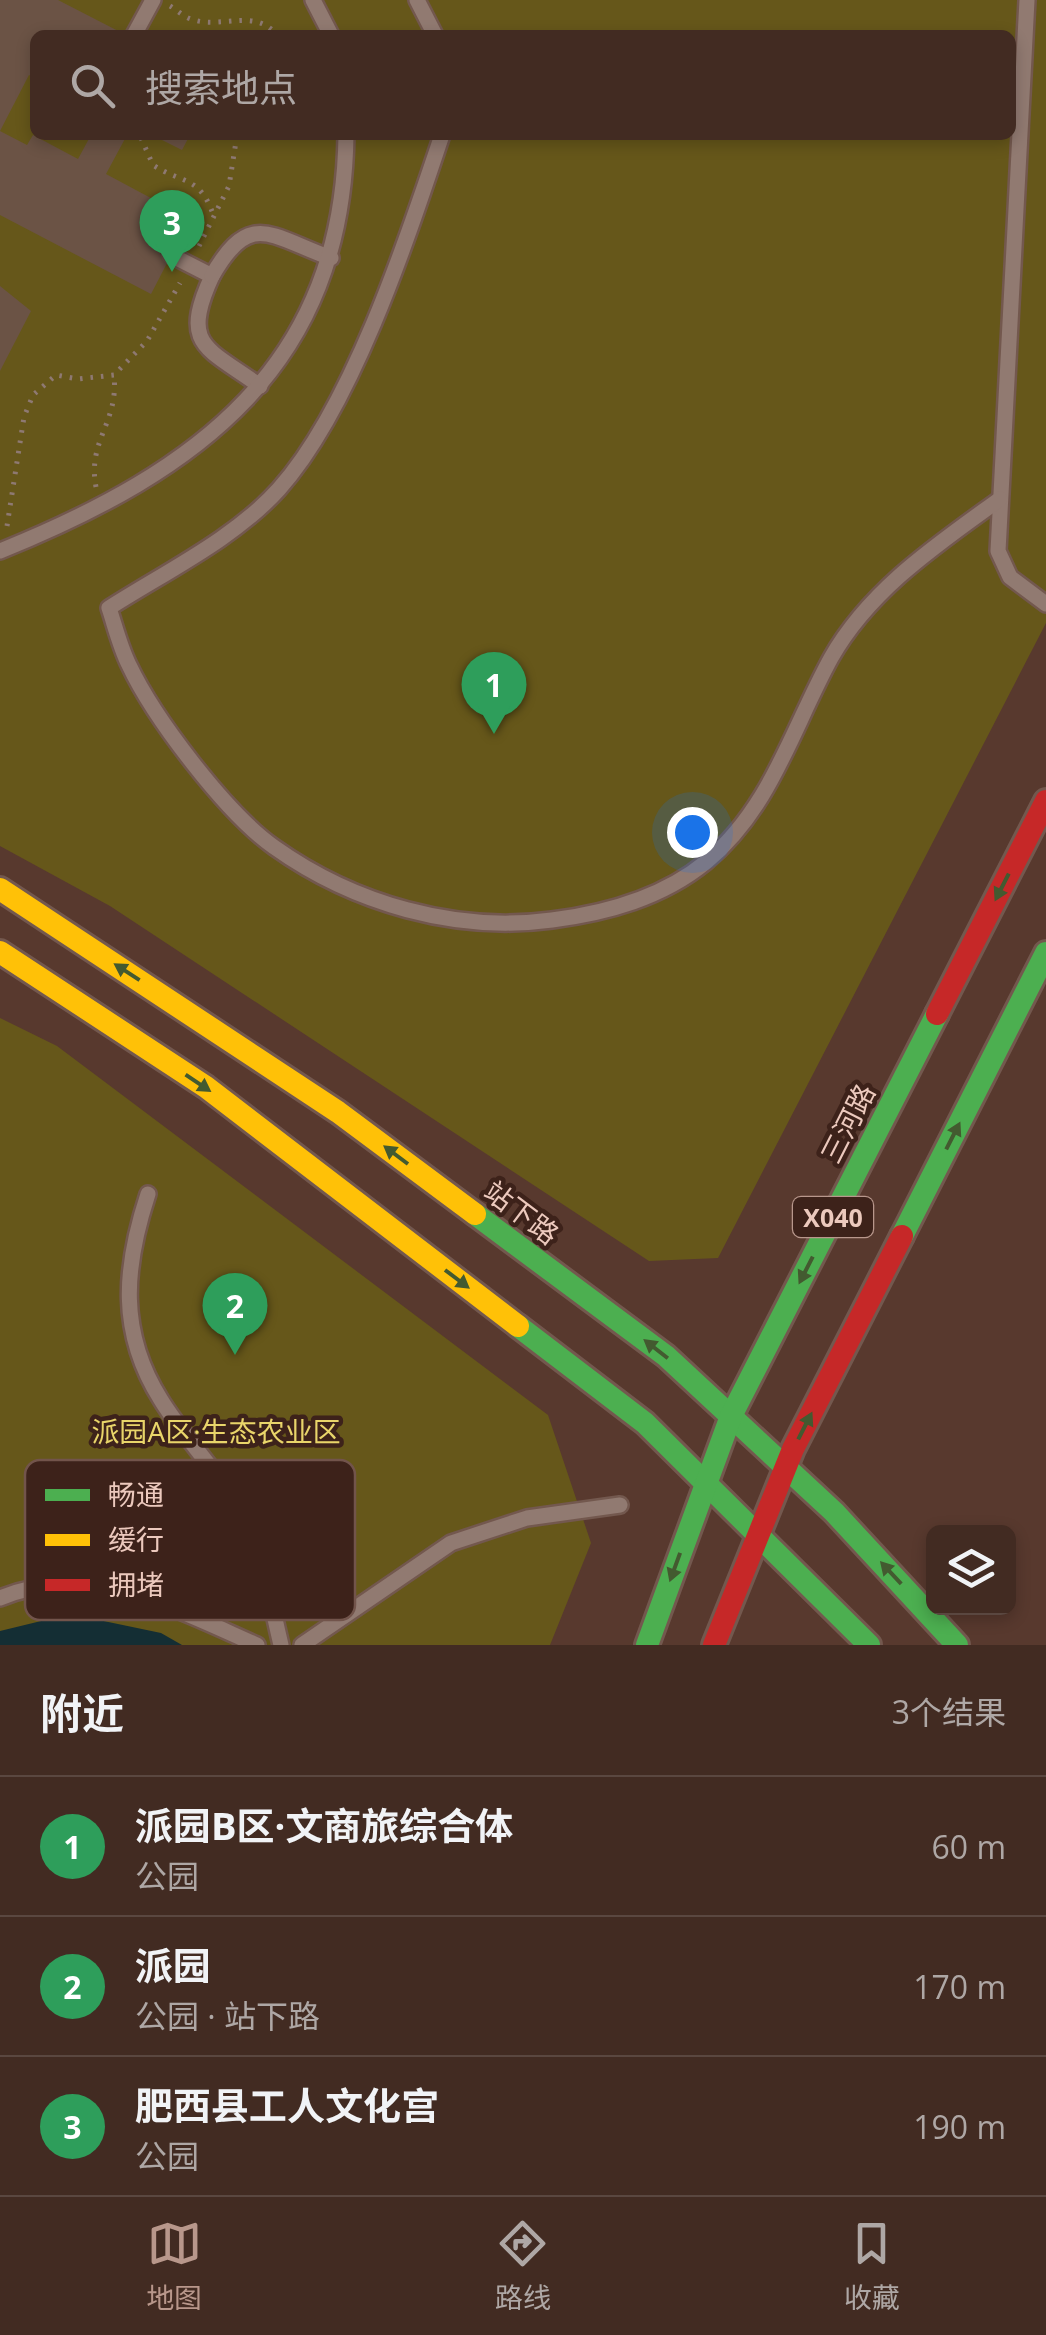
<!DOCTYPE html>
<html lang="zh">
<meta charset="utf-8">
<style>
body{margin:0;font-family:"Open Sans","Noto Sans SC",sans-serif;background:#49332a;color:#f1f3f6}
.controls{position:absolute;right:30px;bottom:30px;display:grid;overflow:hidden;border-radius:15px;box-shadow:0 5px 15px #0003}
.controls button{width:90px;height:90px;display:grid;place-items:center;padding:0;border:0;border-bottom:2px solid #5a4740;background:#422b22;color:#f1f3f6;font:50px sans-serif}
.you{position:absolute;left:692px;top:832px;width:35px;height:35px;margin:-25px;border:8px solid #fff;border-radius:50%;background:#1a73e8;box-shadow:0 0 0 15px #1a73e833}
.badge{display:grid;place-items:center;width:65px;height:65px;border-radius:50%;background:#b8978b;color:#fff;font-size:32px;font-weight:700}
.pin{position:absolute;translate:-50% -82px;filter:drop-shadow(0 2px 5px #0008)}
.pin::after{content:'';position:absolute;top:52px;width:35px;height:30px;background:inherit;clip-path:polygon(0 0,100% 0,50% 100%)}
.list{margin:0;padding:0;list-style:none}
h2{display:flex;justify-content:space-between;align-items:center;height:130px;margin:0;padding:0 40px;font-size:42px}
h2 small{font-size:32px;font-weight:400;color:#aea7a5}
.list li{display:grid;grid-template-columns:65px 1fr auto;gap:30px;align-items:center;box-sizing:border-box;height:140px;padding:0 40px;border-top:2px solid #5a4740}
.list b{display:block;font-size:38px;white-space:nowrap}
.list p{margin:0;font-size:32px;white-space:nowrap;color:#aea7a5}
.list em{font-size:32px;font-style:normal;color:#aea7a5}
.icon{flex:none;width:55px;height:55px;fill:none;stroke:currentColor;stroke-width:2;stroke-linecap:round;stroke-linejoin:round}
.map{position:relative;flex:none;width:1046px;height:1645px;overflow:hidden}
.search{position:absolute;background:#422b22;box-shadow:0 5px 15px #0003;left:30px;right:30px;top:30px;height:110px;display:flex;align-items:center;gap:25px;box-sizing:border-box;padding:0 35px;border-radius:15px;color:#aea7a5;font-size:38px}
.sheet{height:550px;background:#422b22}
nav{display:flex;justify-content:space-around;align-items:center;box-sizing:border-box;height:140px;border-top:2px solid #5a4740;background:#422b22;font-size:28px;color:#aea7a5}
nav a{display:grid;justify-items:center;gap:5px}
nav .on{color:#b8978b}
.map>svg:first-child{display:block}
.green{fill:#66571a;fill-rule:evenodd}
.water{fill:#142e34}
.building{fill:#6b5345}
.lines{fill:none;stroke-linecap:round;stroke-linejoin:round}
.lane-casing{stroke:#73584e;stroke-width:20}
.fast-casing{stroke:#73584e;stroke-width:28}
.slow-casing{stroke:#73584e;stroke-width:28}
.jam-casing{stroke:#73584e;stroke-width:28}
.path{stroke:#8e7972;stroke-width:5;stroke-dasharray:2.5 8;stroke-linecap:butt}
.lane{stroke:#917a71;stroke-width:15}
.fast{stroke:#4caf50;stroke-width:22}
.slow{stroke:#ffc107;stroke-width:22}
.jam{stroke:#c62828;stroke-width:22}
.oneway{fill:#435a30}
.labels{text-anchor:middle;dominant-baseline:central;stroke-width:9;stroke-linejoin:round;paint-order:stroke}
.shield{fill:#3d221a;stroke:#b8978c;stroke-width:2.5}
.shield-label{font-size:25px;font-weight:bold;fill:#ecc9bd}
.street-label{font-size:28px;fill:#ecc9bd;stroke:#3d221a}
.park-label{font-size:28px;fill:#e9d56a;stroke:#3d221a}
.key{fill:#3d221a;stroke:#72544b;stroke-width:2.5}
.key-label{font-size:28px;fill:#ecc9bd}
</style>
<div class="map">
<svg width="1046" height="1645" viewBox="0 0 1046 1645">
<rect width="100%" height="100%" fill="#58392e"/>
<g class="green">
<path d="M0,0H1046V623L718,1258L649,1261L110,906L0,846ZM35,35H1011V135H35Z"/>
<polygon points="0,1018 57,1046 548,1415 591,1543 550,1645 0,1645"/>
</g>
<polygon class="water" points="70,1614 161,1633 182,1645 0,1645 0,1631"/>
<g class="building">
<polygon points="0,0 58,0 126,35 35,35 35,78 29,75 0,131"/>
<polygon points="0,131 27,145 33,135 78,159 91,135 127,135 106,174 190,219 151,294 0,215"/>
<polygon points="152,135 190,135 182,150"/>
<polygon points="0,286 31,311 0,371"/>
</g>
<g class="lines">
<g class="lane-casing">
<g id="lane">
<polyline points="313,0 331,35"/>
<polyline points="417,0 435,35"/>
<polyline points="1027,0 998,551 1010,577 1046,604"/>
<polyline points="134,35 153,0"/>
<path d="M442,135C407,240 352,407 279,489C234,539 165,572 109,608C115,626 120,647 129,665C154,718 226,813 274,847C354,904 456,933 552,920C607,913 662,898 706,862C771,808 792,729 831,658C870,589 938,544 1000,499"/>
<path d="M171,255L212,276C180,346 206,347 260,386"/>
<path d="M212,276C250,209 270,236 331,258"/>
<path d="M0,551C198,471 343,366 346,135"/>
<path d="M148,1194C124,1267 118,1332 161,1400C185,1439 219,1472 241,1513C263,1555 270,1599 281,1645"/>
<path d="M0,1598C88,1561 177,1610 257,1645"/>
<polyline points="302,1645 451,1543 527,1518 620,1505"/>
</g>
</g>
<g class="fast-casing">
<g id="fast">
<polyline points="475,1214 666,1356 834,1512 957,1645"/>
<polyline points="902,1236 1046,953"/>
<polyline points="518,1326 645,1423 869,1645"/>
<polyline points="647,1645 731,1416 937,1014"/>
</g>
</g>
<g class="slow-casing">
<g id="slow">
<polyline points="0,889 338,1112 475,1214"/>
<polyline points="0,952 206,1087 518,1326"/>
</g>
</g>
<g class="jam-casing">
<g id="jam">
<polyline points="937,1014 1046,801"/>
<polyline points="714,1645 793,1449 902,1236"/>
</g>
</g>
<g class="path">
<path d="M170,6C177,10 184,17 191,19C221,30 254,7 277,35"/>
<path d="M141,138L153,165C184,185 200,175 214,217"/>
<polyline points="199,246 229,186 237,135"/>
<path d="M96,487C87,440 119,423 114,375"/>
<polyline points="7,526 24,417 33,395 56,375 78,379 114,375 147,341 180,283"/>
</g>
<use href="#lane" class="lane"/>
<use href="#fast" class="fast"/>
<use href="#slow" class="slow"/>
<use href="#jam" class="jam"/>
</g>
<defs><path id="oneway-solid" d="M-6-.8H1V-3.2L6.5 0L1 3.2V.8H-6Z" transform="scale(2.5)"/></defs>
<g class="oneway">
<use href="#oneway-solid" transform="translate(1002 887) rotate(117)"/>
<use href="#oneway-solid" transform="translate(127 972) rotate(-147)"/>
<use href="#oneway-solid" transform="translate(198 1083) rotate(34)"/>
<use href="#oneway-solid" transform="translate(953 1136) rotate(-63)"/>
<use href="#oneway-solid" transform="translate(396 1155) rotate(-143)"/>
<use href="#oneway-solid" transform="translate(806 1270) rotate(117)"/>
<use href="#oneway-solid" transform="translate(457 1279) rotate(37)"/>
<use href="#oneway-solid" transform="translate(656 1349) rotate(-142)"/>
<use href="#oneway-solid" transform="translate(805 1426) rotate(-63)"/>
<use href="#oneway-solid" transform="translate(675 1567) rotate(110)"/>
<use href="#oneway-solid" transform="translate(891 1573) rotate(-133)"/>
</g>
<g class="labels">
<rect class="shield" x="793" y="1197" width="80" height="40" rx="8"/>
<g class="shield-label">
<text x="833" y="1217">X040</text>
</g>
<g class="street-label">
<text transform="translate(847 1123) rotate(-63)">三河路</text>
<text transform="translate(522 1212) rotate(37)">站下路</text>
</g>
<g class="park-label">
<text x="216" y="1431">派园A区·生态农业区</text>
</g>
</g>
<rect x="25" y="1460" width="330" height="160" rx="15" class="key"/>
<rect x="45" y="1489" width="45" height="12" fill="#4caf50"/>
<rect x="45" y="1534" width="45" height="12" fill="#ffc107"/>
<rect x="45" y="1579" width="45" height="12" fill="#c62828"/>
<g class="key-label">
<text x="108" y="1505">畅通</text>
<text x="108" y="1550">缓行</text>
<text x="108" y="1595">拥堵</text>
</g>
</svg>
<div class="controls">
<button><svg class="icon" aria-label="layers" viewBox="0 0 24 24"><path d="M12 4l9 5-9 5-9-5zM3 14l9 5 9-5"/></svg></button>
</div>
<div class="you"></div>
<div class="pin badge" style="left:494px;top:734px;background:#2e9e5b">1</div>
<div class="pin badge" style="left:235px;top:1355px;background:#2e9e5b">2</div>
<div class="pin badge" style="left:172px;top:272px;background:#2e9e5b">3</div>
<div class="search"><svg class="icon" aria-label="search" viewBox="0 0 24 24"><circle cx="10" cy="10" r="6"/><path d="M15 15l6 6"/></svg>搜索地点</div>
</div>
<section class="sheet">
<h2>附近<small>3个结果</small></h2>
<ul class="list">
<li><span class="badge" style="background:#2e9e5b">1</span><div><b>派园B区·文商旅综合体</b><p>公园</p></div><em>60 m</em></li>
<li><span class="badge" style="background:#2e9e5b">2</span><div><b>派园</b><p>公园 · 站下路</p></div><em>170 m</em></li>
<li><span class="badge" style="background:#2e9e5b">3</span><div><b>肥西县工人文化宫</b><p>公园</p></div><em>190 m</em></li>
</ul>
</section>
<nav>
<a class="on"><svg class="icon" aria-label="map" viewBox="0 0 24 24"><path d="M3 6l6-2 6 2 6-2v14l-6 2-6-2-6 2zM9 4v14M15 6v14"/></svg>地图</a>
<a><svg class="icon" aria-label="directions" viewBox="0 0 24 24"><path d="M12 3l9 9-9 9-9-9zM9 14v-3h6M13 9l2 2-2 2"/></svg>路线</a>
<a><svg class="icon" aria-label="saved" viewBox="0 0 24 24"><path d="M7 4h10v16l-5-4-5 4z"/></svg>收藏</a>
</nav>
